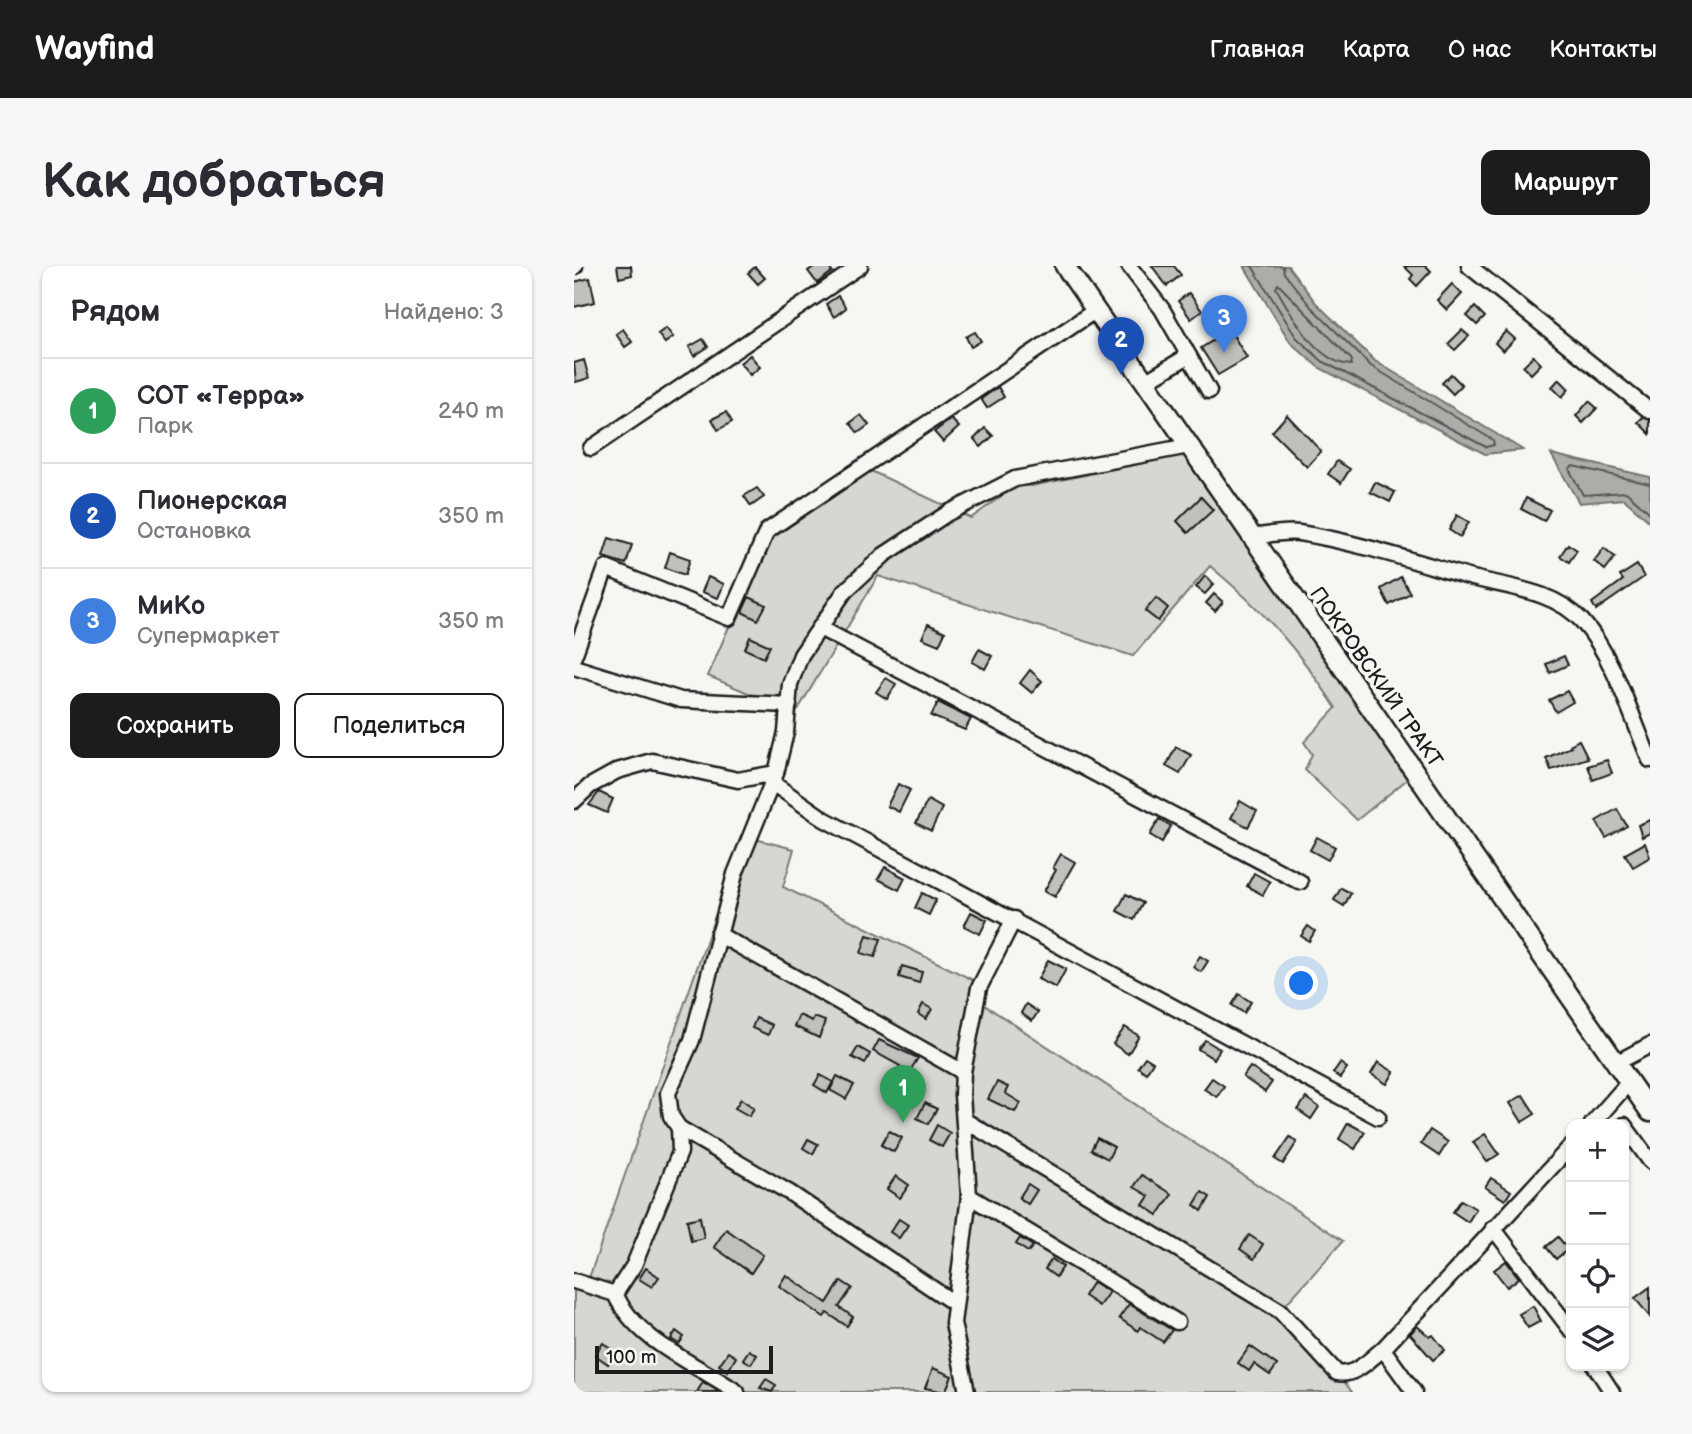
<!DOCTYPE html>
<html lang="ru">
<meta charset="utf-8">
<style>
body{margin:0;font-family:"Balsamiq Sans",sans-serif;background:#f7f7f7;color:#2b2b33}
.controls{position:absolute;right:21px;bottom:21px;display:grid;overflow:hidden;border-radius:14px;box-shadow:0 2px 5px #0004}
.controls button{width:63px;height:63px;display:grid;place-items:center;padding:0;border:0;border-bottom:2px solid #e1e1e2;background:#fff;color:#2b2b33;font:35px sans-serif}
.scale{position:absolute;left:21px;bottom:18px;width:178px;box-sizing:border-box;padding-left:7px;border:4px solid #1c1c1c;border-top:0;font-size:19px;line-height:24px;white-space:nowrap;color:#1c1c1c;-webkit-text-stroke:5px #f6f6f2;paint-order:stroke}
.you{position:absolute;left:728px;top:718px;width:24px;height:24px;margin:-18px;border:5px solid #fff;border-radius:50%;background:#1a73e8;box-shadow:0 0 0 10px #1a73e833}
.badge{display:grid;place-items:center;width:46px;height:46px;border-radius:50%;background:#1c1c1c;color:#fff;font-size:23px;font-weight:700}
.pin{position:absolute;translate:-50% -58px;filter:drop-shadow(0 2px 4px #0008)}
.pin::after{content:'';position:absolute;top:37px;width:24px;height:21px;background:inherit;clip-path:polygon(0 0,100% 0,50% 100%)}
.list{margin:0;padding:0;list-style:none}
h2{display:flex;justify-content:space-between;align-items:center;height:91px;margin:0;padding:0 28px;font-size:30px}
h2 small{font-size:23px;font-weight:400;color:#7c7c81}
.list li{display:grid;grid-template-columns:46px 1fr auto;gap:21px;align-items:center;box-sizing:border-box;height:105px;padding:0 28px;border-top:2px solid #e1e1e2}
.list b{display:block;font-size:26px;white-space:nowrap}
.list p{margin:0;font-size:23px;white-space:nowrap;color:#7c7c81}
.list em{font-size:23px;font-style:normal;color:#7c7c81}
.actions{display:flex;gap:14px;padding:21px 28px}
.actions a{flex:1;padding:16px 0;border:2px solid #1c1c1c;border-radius:14px;text-align:center;font-size:24px;color:#1c1c1c}
.actions .main{background:#1c1c1c;color:#fff}
.icon{flex:none;width:38px;height:38px;fill:none;stroke:currentColor;stroke-width:2;stroke-linecap:round;stroke-linejoin:round}
.map{position:relative;flex:none;width:1076px;height:1126px;overflow:hidden;border-radius:14px}
header{display:flex;align-items:center;gap:42px;box-sizing:border-box;height:98px;padding:0 35px;background:#1c1c1c;color:#fff}
header strong{font-size:33px}
nav{display:flex;gap:38px;margin-inline-start:auto;font-size:24px}
.intro{display:flex;align-items:center;justify-content:space-between;box-sizing:border-box;height:168px;padding:0 42px}
h1{margin:0;font-size:49px}
.button{padding:18px 32px;border-radius:14px;background:#1c1c1c;color:#fff;font-size:24px;font-weight:700}
main{display:flex;gap:42px;padding:0 42px}
aside{flex:1;background:#fff;border-radius:14px;box-shadow:0 2px 5px #0004}
.map>svg:first-child{display:block}
.green{fill:#d6d6d2;stroke:#797977;stroke-width:2}
.water{fill:#acaca9;stroke:#727271;stroke-width:2}
.lines{fill:none;stroke-linecap:round;stroke-linejoin:round}
.shore{stroke:#565654;stroke-width:2}
.building{fill:#c0c0bd;stroke:#1c1c1c;stroke-width:2}
.minor-casing{stroke:#1c1c1c;stroke-width:19}
.major-casing{stroke:#1c1c1c;stroke-width:23}
.minor{stroke:#f6f6f2;stroke-width:14}
.major{stroke:#f6f6f2;stroke-width:18}
.labels{text-anchor:middle;dominant-baseline:central;stroke-width:7;stroke-linejoin:round;paint-order:stroke}
.street-label{font-size:21px;fill:#1c1c1c;stroke:#f6f6f2}
</style>
<header>
<strong>Wayfind</strong>
<nav><a>Главная</a><a>Карта</a><a>О нас</a><a>Контакты</a></nav>
</header>
<div class="intro"><h1>Как добраться</h1><a class="button">Маршрут</a></div>
<main>
<aside>
<h2>Рядом<small>Найдено: 3</small></h2>
<ul class="list">
<li><span class="badge" style="background:#2e9e5b">1</span><div><b>СОТ «Терра»</b><p>Парк</p></div><em>240 m</em></li>
<li><span class="badge" style="background:#1a4fb4">2</span><div><b>Пионерская</b><p>Остановка</p></div><em>350 m</em></li>
<li><span class="badge" style="background:#3f7fe0">3</span><div><b>МиКо</b><p>Супермаркет</p></div><em>350 m</em></li>
</ul>
<div class="actions"><a class="main">Сохранить</a><a>Поделиться</a></div>
</aside>
<div class="map">
<svg width="1076" height="1126" viewBox="0 0 1076 1126">
<rect width="100%" height="100%" fill="#f6f6f2"/>
<filter id="ink" filterUnits="userSpaceOnUse"><feTurbulence type="fractalNoise" baseFrequency=".0143" numOctaves="2"/><feDisplacementMap in="SourceGraphic" scale="14" xChannelSelector="R" yChannelSelector="G"/><feConvolveMatrix kernelMatrix="1 2 1 2 8 2 1 2 1" color-interpolation-filters="sRGB"/></filter>
<g filter="url(#ink)">
<g class="green">
<path d="M612,188L836,511L783,554L731,504L738,488L730,476L762,442C724,383 690,345 636,300L559,390L304,310L222,447L134,410L190,278L297,205L397,252L443,219L458,220Z"/>
<polygon points="169,570 220,583 209,621 399,714 409,738 769,975 712,1038 778,1126 0,1126 0,1010 15,1012"/>
</g>
<g class="water">
<polygon points="670,0 714,0 742,37 801,95 949,184 911,188 744,101 716,76"/>
<polygon points="977,188 1076,211 1076,256 1050,233 1005,237"/>
</g>
<g class="lines">
<g class="shore">
<polyline points="678,0 722,71 748,95 912,181 920,179 919,174 797,100 737,41 710,7 709,0"/>
<path d="M704,18L778,94L777,99C742,97 718,49 702,22Z"/>
<polyline points="1076,218 999,200 995,203 1009,229 1052,226 1076,247"/>
</g>
</g>
<g class="building">
<polygon points="43,0 57,0 58,9 45,12"/>
<polygon points="241,0 254,0 258,6 243,17 234,5"/>
<polygon points="578,0 600,0 607,9 593,20"/>
<polygon points="830,0 852,0 857,5 843,20 836,13 839,9"/>
<polygon points="181,1 191,12 184,18 174,7"/>
<polygon points="16,12 21,36 0,41 0,16"/>
<polygon points="878,18 888,28 873,44 863,34"/>
<polygon points="615,27 628,45 617,53 604,35"/>
<polygon points="264,30 272,42 260,51 252,38"/>
<polygon points="901,41 911,51 903,59 893,50"/>
<polygon points="92,62 99,71 91,77 84,68"/>
<polygon points="49,63 58,76 51,81 42,68"/>
<polygon points="656,64 673,92 644,109 627,82"/>
<polygon points="888,64 895,70 881,84 874,78"/>
<polygon points="932,65 941,73 929,85 921,77"/>
<polygon points="401,66 407,75 397,81 392,71"/>
<polygon points="129,73 134,81 120,90 115,81"/>
<polygon points="176,89 186,101 176,109 166,97"/>
<polygon points="959,90 967,98 957,108 949,100"/>
<polygon points="10,94 15,112 2,116 0,97"/>
<polygon points="877,108 888,119 879,128 868,117"/>
<polygon points="985,113 995,123 988,131 978,121"/>
<polygon points="424,121 430,131 413,142 407,133"/>
<polygon points="1015,135 1023,142 1009,157 1002,150"/>
<polygon points="152,146 158,156 144,164 138,153"/>
<polygon points="287,149 295,159 284,167 276,157"/>
<polygon points="713,149 747,185 733,201 698,166"/>
<polygon points="1069,151 1076,154 1076,168 1064,156"/>
<polygon points="377,153 385,161 369,176 360,166"/>
<polygon points="411,162 419,170 407,181 400,173"/>
<polygon points="763,195 776,203 767,217 754,208"/>
<polygon points="801,216 821,226 816,236 796,226"/>
<polygon points="183,222 190,231 177,240 170,230"/>
<polygon points="627,231 639,244 614,267 603,255"/>
<polygon points="952,232 976,244 970,255 947,243"/>
<polygon points="883,249 895,256 886,271 875,264"/>
<polygon points="35,272 58,279 52,298 29,291"/>
<polygon points="994,278 1003,284 995,296 986,290"/>
<polygon points="1030,282 1041,291 1031,304 1020,295"/>
<polygon points="96,286 116,293 111,309 91,302"/>
<polygon points="1063,299 1070,311 1022,344 1018,337 1049,314 1046,310"/>
<polygon points="631,310 640,318 631,328 622,321"/>
<polygon points="134,311 150,318 144,332 128,326"/>
<polygon points="827,311 836,327 815,339 807,323"/>
<polygon points="640,328 649,336 641,345 632,337"/>
<polygon points="175,331 192,339 184,354 168,346"/>
<polygon points="582,332 594,342 584,355 571,345"/>
<polygon points="354,358 371,366 365,379 348,372"/>
<polygon points="176,371 196,380 190,392 171,383"/>
<polygon points="405,383 418,390 411,403 398,396"/>
<polygon points="990,390 994,399 976,407 972,398"/>
<polygon points="456,404 468,415 458,427 446,417"/>
<polygon points="312,412 322,418 313,433 302,426"/>
<polygon points="993,425 999,436 982,446 975,434"/>
<polygon points="364,436 397,453 391,464 357,450"/>
<polygon points="1005,474 1014,492 977,504 972,492 997,481 996,479"/>
<polygon points="602,481 617,489 606,508 592,500"/>
<polygon points="1033,494 1038,507 1019,514 1014,500"/>
<polygon points="324,518 336,524 325,546 313,540"/>
<polygon points="25,526 39,533 33,547 15,539"/>
<polygon points="354,534 368,542 357,565 342,557"/>
<polygon points="666,535 683,545 674,561 657,552"/>
<polygon points="1043,543 1053,560 1032,572 1022,555"/>
<polygon points="585,553 597,560 588,576 576,569"/>
<polygon points="1076,554 1076,567 1068,571 1064,559"/>
<polygon points="743,571 761,581 754,594 736,584"/>
<polygon points="1071,577 1076,591 1059,601 1051,588"/>
<polygon points="487,588 501,596 481,631 470,625 482,604 479,602"/>
<polygon points="311,601 331,612 325,624 304,613"/>
<polygon points="680,607 696,616 689,629 673,620"/>
<polygon points="767,622 777,627 770,640 760,634"/>
<polygon points="348,627 362,634 355,649 341,642"/>
<polygon points="552,628 569,637 560,654 543,645"/>
<polygon points="397,646 413,654 406,668 390,660"/>
<polygon points="734,660 741,665 735,675 727,670"/>
<polygon points="293,669 307,673 301,691 287,687"/>
<polygon points="626,690 634,695 627,706 619,701"/>
<polygon points="474,694 492,703 482,722 464,713"/>
<polygon points="328,700 348,706 345,717 325,711"/>
<polygon points="665,728 677,736 670,747 658,739"/>
<polygon points="349,738 358,743 352,753 344,748"/>
<polygon points="452,738 464,746 458,755 447,747"/>
<polygon points="225,749 238,755 240,751 251,755 245,772 220,760"/>
<polygon points="182,752 198,759 194,769 178,762"/>
<polygon points="551,761 565,770 554,788 539,778"/>
<polygon points="305,774 344,792 329,816 320,811 326,800 299,785"/>
<polygon points="631,774 646,783 640,793 624,783"/>
<polygon points="284,781 296,788 291,798 278,791"/>
<polygon points="571,791 579,796 572,807 564,801"/>
<polygon points="804,796 820,806 813,818 797,808"/>
<polygon points="766,797 773,802 766,812 759,807"/>
<polygon points="676,801 698,816 691,826 669,811"/>
<polygon points="246,809 259,816 253,827 240,819"/>
<polygon points="263,810 280,819 272,833 256,824"/>
<polygon points="638,812 650,820 643,831 630,823"/>
<polygon points="423,816 434,821 431,827 447,837 441,846 414,833"/>
<polygon points="949,829 961,848 948,856 936,837"/>
<polygon points="732,832 745,841 737,853 724,844"/>
<polygon points="167,833 180,842 175,850 161,842"/>
<polygon points="351,837 363,843 354,858 343,852"/>
<polygon points="774,857 791,866 781,883 765,873"/>
<polygon points="363,859 376,867 368,881 355,874"/>
<polygon points="856,864 874,876 865,890 847,878"/>
<polygon points="315,865 328,872 320,886 307,879"/>
<polygon points="911,868 925,888 913,896 899,876"/>
<polygon points="716,871 723,876 709,898 701,893"/>
<polygon points="523,872 540,881 534,893 517,884"/>
<polygon points="234,873 244,878 239,888 229,882"/>
<polygon points="568,909 598,928 584,949 569,939 575,930 560,921"/>
<polygon points="322,910 335,919 326,932 313,923"/>
<polygon points="917,912 937,925 931,934 911,921"/>
<polygon points="454,918 463,924 454,938 445,932"/>
<polygon points="628,926 636,931 628,945 620,939"/>
<polygon points="887,934 902,943 894,956 879,946"/>
<polygon points="126,951 130,972 117,975 113,954"/>
<polygon points="325,953 334,959 325,972 316,966"/>
<polygon points="152,963 189,989 177,1007 140,981"/>
<polygon points="675,969 689,978 680,993 666,983"/>
<polygon points="984,971 994,983 982,993 972,981"/>
<polygon points="446,972 459,980 454,986 442,978"/>
<polygon points="478,993 489,1001 482,1011 471,1003"/>
<polygon points="932,995 945,1012 933,1021 920,1004"/>
<polygon points="72,1002 85,1011 78,1021 65,1013"/>
<polygon points="212,1009 253,1037 267,1015 278,1022 265,1041 279,1051 273,1060 253,1047 250,1051 205,1020"/>
<polygon points="519,1016 535,1026 525,1040 510,1030"/>
<polygon points="1076,1021 1076,1051 1061,1032"/>
<polygon points="555,1038 598,1064 589,1076 566,1061 564,1065 545,1052"/>
<polygon points="959,1040 967,1055 954,1062 945,1048"/>
<polygon points="843,1060 856,1071 859,1069 871,1084 859,1094 836,1068"/>
<polygon points="102,1065 110,1071 105,1078 97,1073"/>
<polygon points="29,1077 42,1086 34,1098 21,1089"/>
<polygon points="676,1080 703,1099 696,1109 680,1098 675,1105 664,1097"/>
<polygon points="175,1084 183,1089 177,1098 169,1093"/>
<polygon points="154,1086 162,1091 154,1105 145,1099"/>
<polygon points="359,1102 378,1110 371,1126 351,1122"/>
<polygon points="192,1113 202,1119 198,1126 186,1122"/>
<polygon points="129,1116 142,1124 145,1126 123,1126"/>
</g>
<g class="lines">
<g class="minor-casing">
<g id="minor">
<polyline points="555,0 588,43 635,125"/>
<polyline points="895,0 1076,145"/>
<polyline points="0,1 1,0"/>
<polyline points="571,116 614,90"/>
<polyline points="17,182 286,0"/>
<path d="M678,271C693,269 711,265 725,267C782,276 836,294 891,310C929,321 979,323 1008,355C1039,389 1058,452 1076,494"/>
<polyline points="246,362 726,616"/>
<polyline points="0,390 32,302 155,352 193,265 522,44"/>
<polyline points="0,401 107,434 215,439"/>
<polyline points="197,516 250,553 804,851"/>
<polyline points="0,535 16,520 43,505 78,495 164,514 202,507"/>
<polyline points="144,668 389,806"/>
<polyline points="1042,797 1076,779"/>
<path d="M390,854L706,1045L763,1107C781,1111 796,1093 809,1083L997,880"/>
<polyline points="1018,858 1055,816"/>
<polyline points="1050,859 1076,895"/>
<polyline points="105,862 216,927 380,1037"/>
<polyline points="395,930 603,1056"/>
<polyline points="919,962 997,1064"/>
<path d="M0,1015L41,1028C63,1076 121,1097 163,1126"/>
<polyline points="41,1028 60,999 106,886 105,862 97,850 94,827 118,774 161,608 202,507 212,466 216,418 227,389 271,325 310,289 374,247 441,213 615,180"/>
<polyline points="809,1083 840,1126"/>
<polyline points="1021,1100 1038,1126"/>
<polyline points="393,1126 379,1057 395,930 388,829 389,806 405,722 440,653"/>
</g>
</g>
<g class="major-casing">
<polyline id="major" points="491,0 1076,846"/>
</g>
<use href="#minor" class="minor"/>
<use href="#major" class="major"/>
</g>
</g>
<g class="labels">
<g class="street-label">
<text transform="translate(802 411) rotate(55)">ПОКРОВСКИЙ ТРАКТ</text>
</g>
</g>
</svg>
<div class="controls">
<button>+</button>
<button>−</button>
<button><svg class="icon" aria-label="locate" viewBox="0 0 24 24"><circle cx="12" cy="12" r="6"/><path d="M12 2v4M12 18v4M2 12h4M18 12h4"/></svg></button>
<button><svg class="icon" aria-label="layers" viewBox="0 0 24 24"><path d="M12 4l9 5-9 5-9-5zM3 14l9 5 9-5"/></svg></button>
</div>
<div class="scale">100 m</div>
<div class="you"></div>
<div class="pin badge" style="left:329px;top:857px;background:#2e9e5b">1</div>
<div class="pin badge" style="left:547px;top:109px;background:#1a4fb4">2</div>
<div class="pin badge" style="left:650px;top:87px;background:#3f7fe0">3</div>
</div>
</main>
